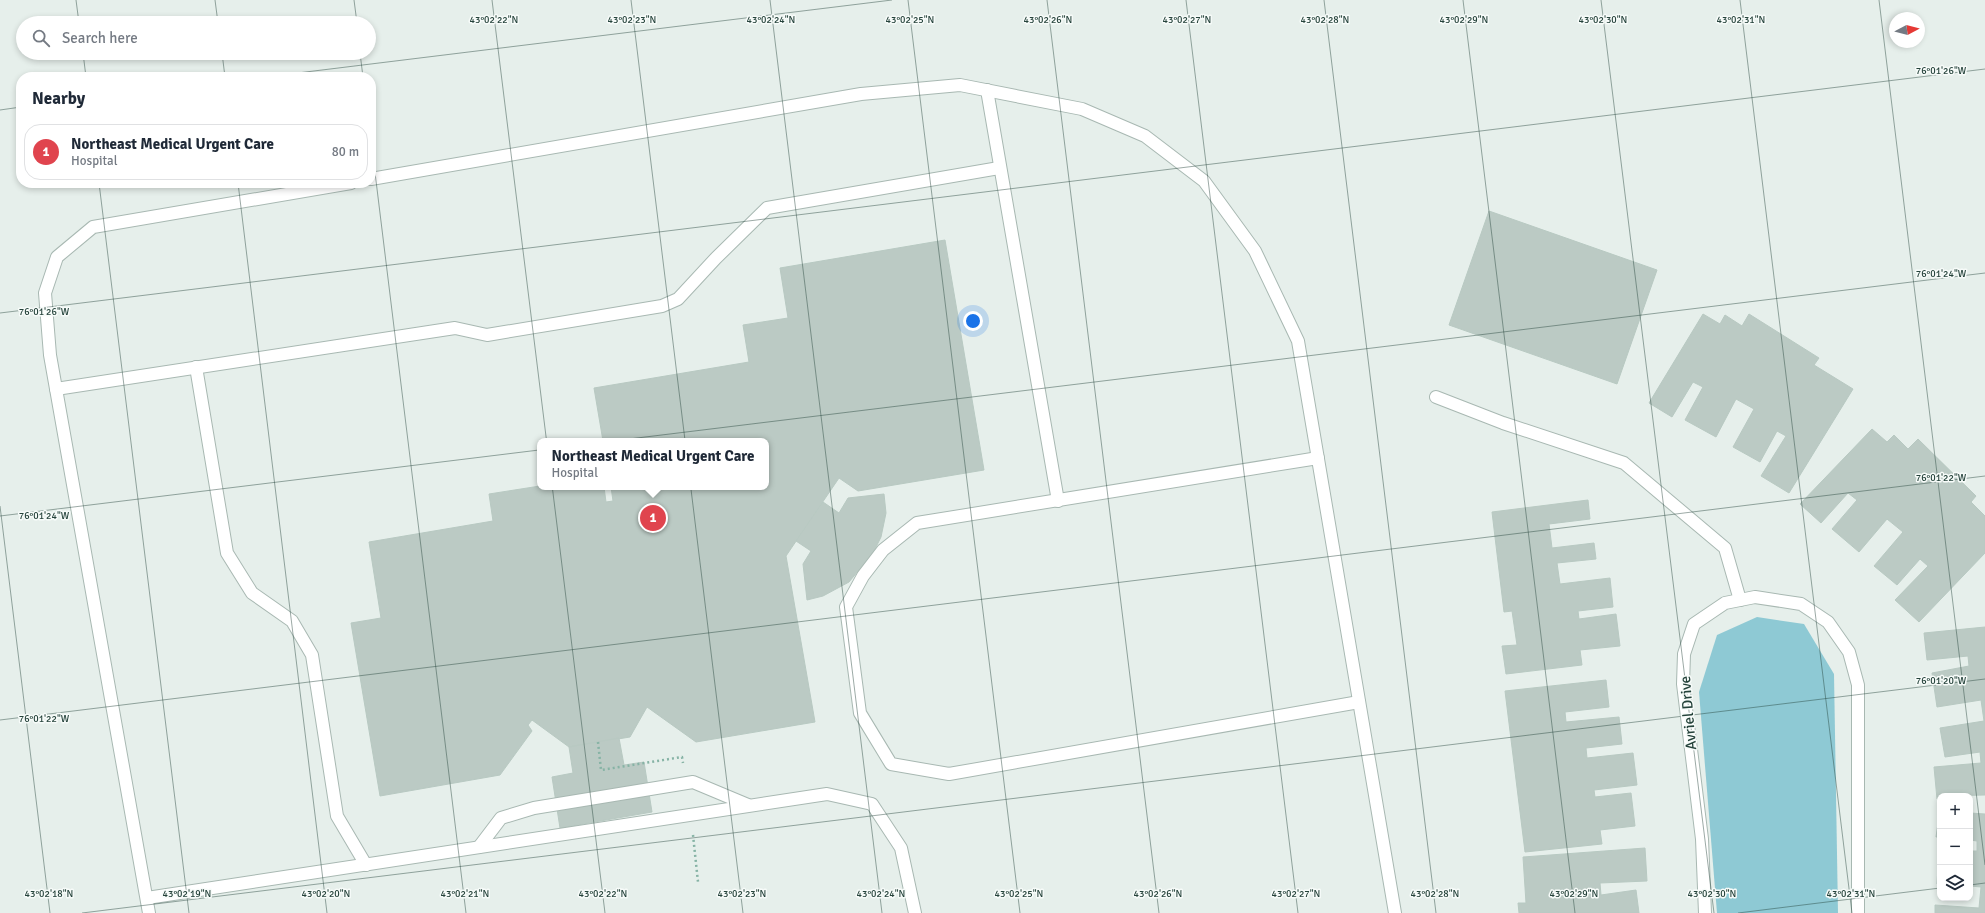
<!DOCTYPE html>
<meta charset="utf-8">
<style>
body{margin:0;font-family:Signika,sans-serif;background:#f2f2f3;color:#1f2937}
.controls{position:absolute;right:12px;bottom:12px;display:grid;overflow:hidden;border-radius:8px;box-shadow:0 2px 6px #0003}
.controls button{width:36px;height:36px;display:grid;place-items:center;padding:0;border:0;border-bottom:1px solid #e0e1e3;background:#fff;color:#1f2937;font:20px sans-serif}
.compass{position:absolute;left:1889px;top:12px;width:36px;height:36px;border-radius:50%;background:#fff;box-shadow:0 2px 6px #0003;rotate:83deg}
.you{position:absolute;left:973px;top:321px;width:14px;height:14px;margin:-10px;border:3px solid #fff;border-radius:50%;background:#1a73e8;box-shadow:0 0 0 6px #1a73e833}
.badge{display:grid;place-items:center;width:26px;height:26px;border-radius:50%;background:#7f5249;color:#fff;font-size:13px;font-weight:700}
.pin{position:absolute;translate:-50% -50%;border:2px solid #fff;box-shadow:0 1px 4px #0006}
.popup{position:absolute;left:537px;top:438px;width:232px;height:52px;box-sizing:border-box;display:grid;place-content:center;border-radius:8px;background:#fff;filter:drop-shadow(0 1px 3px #0005);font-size:13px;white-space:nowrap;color:#747a83}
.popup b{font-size:15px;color:#1f2937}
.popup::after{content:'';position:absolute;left:50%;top:100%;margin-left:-8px;border:8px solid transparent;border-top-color:#fff}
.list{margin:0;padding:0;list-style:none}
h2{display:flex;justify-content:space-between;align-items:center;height:52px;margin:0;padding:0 16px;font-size:17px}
h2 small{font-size:13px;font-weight:400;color:#747a83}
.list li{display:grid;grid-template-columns:26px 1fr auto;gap:12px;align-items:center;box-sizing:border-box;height:56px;margin:0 8px 8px;padding:0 8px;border:1px solid #e0e1e3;border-radius:16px}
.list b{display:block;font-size:15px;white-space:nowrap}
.list p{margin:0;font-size:13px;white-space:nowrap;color:#747a83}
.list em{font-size:13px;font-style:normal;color:#747a83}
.icon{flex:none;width:22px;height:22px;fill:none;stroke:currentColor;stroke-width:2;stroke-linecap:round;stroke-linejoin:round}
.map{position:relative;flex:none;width:1985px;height:913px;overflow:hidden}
.search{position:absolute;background:#fff;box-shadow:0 2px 6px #0003;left:16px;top:16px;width:360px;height:44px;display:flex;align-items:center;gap:10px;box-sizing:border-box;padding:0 14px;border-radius:22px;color:#747a83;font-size:15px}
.panel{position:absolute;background:#fff;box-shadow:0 2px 6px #0003;left:16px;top:72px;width:360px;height:116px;border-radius:16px}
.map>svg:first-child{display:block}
.water{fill:#8ec9d4}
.building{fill:#bbcac4;stroke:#b8c9c2}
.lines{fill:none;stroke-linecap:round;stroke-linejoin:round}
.lane-casing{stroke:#a8b8b2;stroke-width:14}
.street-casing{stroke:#a8b8b2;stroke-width:14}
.path{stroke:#86b3a5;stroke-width:2.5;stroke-dasharray:2 3;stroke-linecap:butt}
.lane{stroke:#fff;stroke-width:12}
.street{stroke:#fff;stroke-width:12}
.ticks{fill:none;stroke:#24423a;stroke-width:1;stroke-opacity:0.45}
.labels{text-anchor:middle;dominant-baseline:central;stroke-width:3;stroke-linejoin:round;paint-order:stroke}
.street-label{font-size:15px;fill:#24423a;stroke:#f7fbf9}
.ticks-label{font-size:10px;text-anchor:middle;fill:#24423a;stroke:#f7fbf9;stroke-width:3;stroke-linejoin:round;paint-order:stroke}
</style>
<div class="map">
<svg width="1985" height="913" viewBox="0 0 1985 913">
<rect width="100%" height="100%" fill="#e6efeb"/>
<polygon class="water" points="1757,617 1804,624 1834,674 1838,913 1717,913 1699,692 1717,635"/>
<g class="building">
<polygon points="1489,211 1657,270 1617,384 1449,325"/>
<polygon points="945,240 984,470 858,491 839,478 786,556 815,722 696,742 647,707 630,737 569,747 532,720 528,725 532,731 500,775 380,796 351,623 381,618 369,542 493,521 489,494 540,486 604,487 606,502 613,501 611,487 766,487 766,441 603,441 594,388 749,362 743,325 788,318 780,268"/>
<polygon points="1703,314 1720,324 1725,315 1742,326 1749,314 1819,358 1814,365 1853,389 1789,493 1761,476 1786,436 1777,431 1760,462 1733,447 1754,409 1736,399 1716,437 1685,420 1703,387 1693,382 1672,417 1649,403"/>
<polygon points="1872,429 1887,442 1894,435 1908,449 1918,439 1976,496 1971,502 1985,516 1985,553 1919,622 1895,600 1928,566 1920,559 1897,585 1874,566 1903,532 1887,519 1859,552 1832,529 1857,500 1848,493 1821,523 1800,504"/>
<polygon points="884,494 886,513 881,537 873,553 849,582 823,596 807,600 803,564 811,551 796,541 823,502 839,513 848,498"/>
<polygon points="1588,500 1590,519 1549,524 1552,548 1594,543 1596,559 1557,563 1560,584 1610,578 1613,607 1578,611 1579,619 1616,614 1620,646 1580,650 1582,665 1506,674 1502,646 1517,645 1512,611 1504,612 1492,512"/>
<polygon points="1985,627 1985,795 1940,796 1940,799 1937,799 1934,767 1981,763 1980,752 1945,757 1940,728 1984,721 1981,700 1937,707 1932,673 1969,666 1968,656 1927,660 1924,633"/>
<polygon points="1606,680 1609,707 1565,712 1566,722 1619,717 1622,744 1586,748 1587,758 1633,753 1637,785 1594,790 1595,797 1631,793 1635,826 1600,830 1602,844 1525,852 1505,691"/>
<polygon points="619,738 624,765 644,762 652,812 560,828 552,777 573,773 569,747"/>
<polygon points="1940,809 1940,837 1936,837"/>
<polygon points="1970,813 1985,814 1985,913 1935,913 1935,905 1979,908 1981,887 1970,886 1970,851 1977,851 1977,841 1970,840"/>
<polygon points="1645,848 1647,881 1600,883 1601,895 1636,890 1639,913 1519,913 1518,903 1526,903 1523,857"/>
<polygon points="1939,850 1940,850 1940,885 1937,884"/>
</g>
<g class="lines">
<g class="lane-casing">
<g id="lane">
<polyline points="987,90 1058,501"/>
<polyline points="371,179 861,94 960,85 1082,109 1145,136 1204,181 1255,251 1298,341 1395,913"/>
<polyline points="196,367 227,553 252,593 292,621 312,655 337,816 366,865"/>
<polyline points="56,389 455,328 487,335 662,306 678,299 716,258 767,208 999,168"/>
<polyline points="1318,458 917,523 883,550 863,576 846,607 860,713 891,764 949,774 1359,702"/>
<polyline points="479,847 501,818 534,808 693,782 748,805"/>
<polyline points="147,898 827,794 872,804 901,848 915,913"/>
<polyline points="149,913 50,355 45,293 57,257 93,227 351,183"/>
</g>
</g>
<g class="street-casing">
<g id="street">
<polyline points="1436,397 1503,423 1624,463 1725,548 1740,600"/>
<polyline points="1705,913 1702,839 1683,684 1684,654 1694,624 1725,603 1755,597 1801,604 1828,622 1849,652 1858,685 1858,913"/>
</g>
</g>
<g class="path">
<polyline points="598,742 601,770 682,757 683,763"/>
<polyline points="693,835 698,882"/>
</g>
<use href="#lane" class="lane"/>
<use href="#street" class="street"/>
</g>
<path class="ticks" d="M76,0L79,23M215,0L218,23M354,0L357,23M492,0L605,913M631,0L743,913M770,0L882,913M908,0L1020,913M1047,0L1159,913M1186,0L1298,913M1324,0L1436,913M1463,0L1575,913M1601,0L1714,913M1740,0L1852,913M1879,0L1985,865M83,53L86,77M222,53L225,77M360,53L363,77M265,77L892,0M0,110L21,107M371,140L466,913M99,183L189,913M238,183L327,913M0,313L1985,69M0,506L50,913M0,516L1985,273M0,720L1985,476M1970,885L1985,883M82,913L1985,679M1738,913L1940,888"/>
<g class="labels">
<g class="street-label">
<text transform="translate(1688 713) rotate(-95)">Avriel Drive</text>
</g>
</g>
<g class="ticks-label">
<text x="494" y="23">43°02'22"N</text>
<text x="632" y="23">43°02'23"N</text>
<text x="771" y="23">43°02'24"N</text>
<text x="910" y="23">43°02'25"N</text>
<text x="1048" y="23">43°02'26"N</text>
<text x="1187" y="23">43°02'27"N</text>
<text x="1325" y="23">43°02'28"N</text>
<text x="1464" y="23">43°02'29"N</text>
<text x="1603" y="23">43°02'30"N</text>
<text x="1741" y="23">43°02'31"N</text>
<text x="1941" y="74">76°01'26"W</text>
<text x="1941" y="277">76°01'24"W</text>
<text x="44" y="315">76°01'26"W</text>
<text x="1941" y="481">76°01'22"W</text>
<text x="44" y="519">76°01'24"W</text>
<text x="1941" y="684">76°01'20"W</text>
<text x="44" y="722">76°01'22"W</text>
<text x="49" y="897">43°02'18"N</text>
<text x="187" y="897">43°02'19"N</text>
<text x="326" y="897">43°02'20"N</text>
<text x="465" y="897">43°02'21"N</text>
<text x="603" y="897">43°02'22"N</text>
<text x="742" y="897">43°02'23"N</text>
<text x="881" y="897">43°02'24"N</text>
<text x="1019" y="897">43°02'25"N</text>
<text x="1158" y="897">43°02'26"N</text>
<text x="1296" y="897">43°02'27"N</text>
<text x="1435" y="897">43°02'28"N</text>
<text x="1574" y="897">43°02'29"N</text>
<text x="1712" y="897">43°02'30"N</text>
<text x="1851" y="897">43°02'31"N</text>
</g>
</svg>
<div class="controls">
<button>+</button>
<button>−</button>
<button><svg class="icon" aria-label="layers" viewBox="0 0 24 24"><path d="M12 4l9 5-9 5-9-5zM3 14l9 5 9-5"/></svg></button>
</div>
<svg class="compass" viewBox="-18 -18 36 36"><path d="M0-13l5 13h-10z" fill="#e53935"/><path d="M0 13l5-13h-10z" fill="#747a83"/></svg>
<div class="you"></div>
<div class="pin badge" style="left:653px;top:518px;background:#e0444e">1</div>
<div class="popup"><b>Northeast Medical Urgent Care</b>Hospital</div>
<div class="search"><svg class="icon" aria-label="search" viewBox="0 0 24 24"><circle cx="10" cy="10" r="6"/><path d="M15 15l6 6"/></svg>Search here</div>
<section class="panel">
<h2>Nearby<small></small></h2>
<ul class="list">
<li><span class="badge" style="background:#e0444e">1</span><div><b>Northeast Medical Urgent Care</b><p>Hospital</p></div><em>80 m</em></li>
</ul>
</section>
</div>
